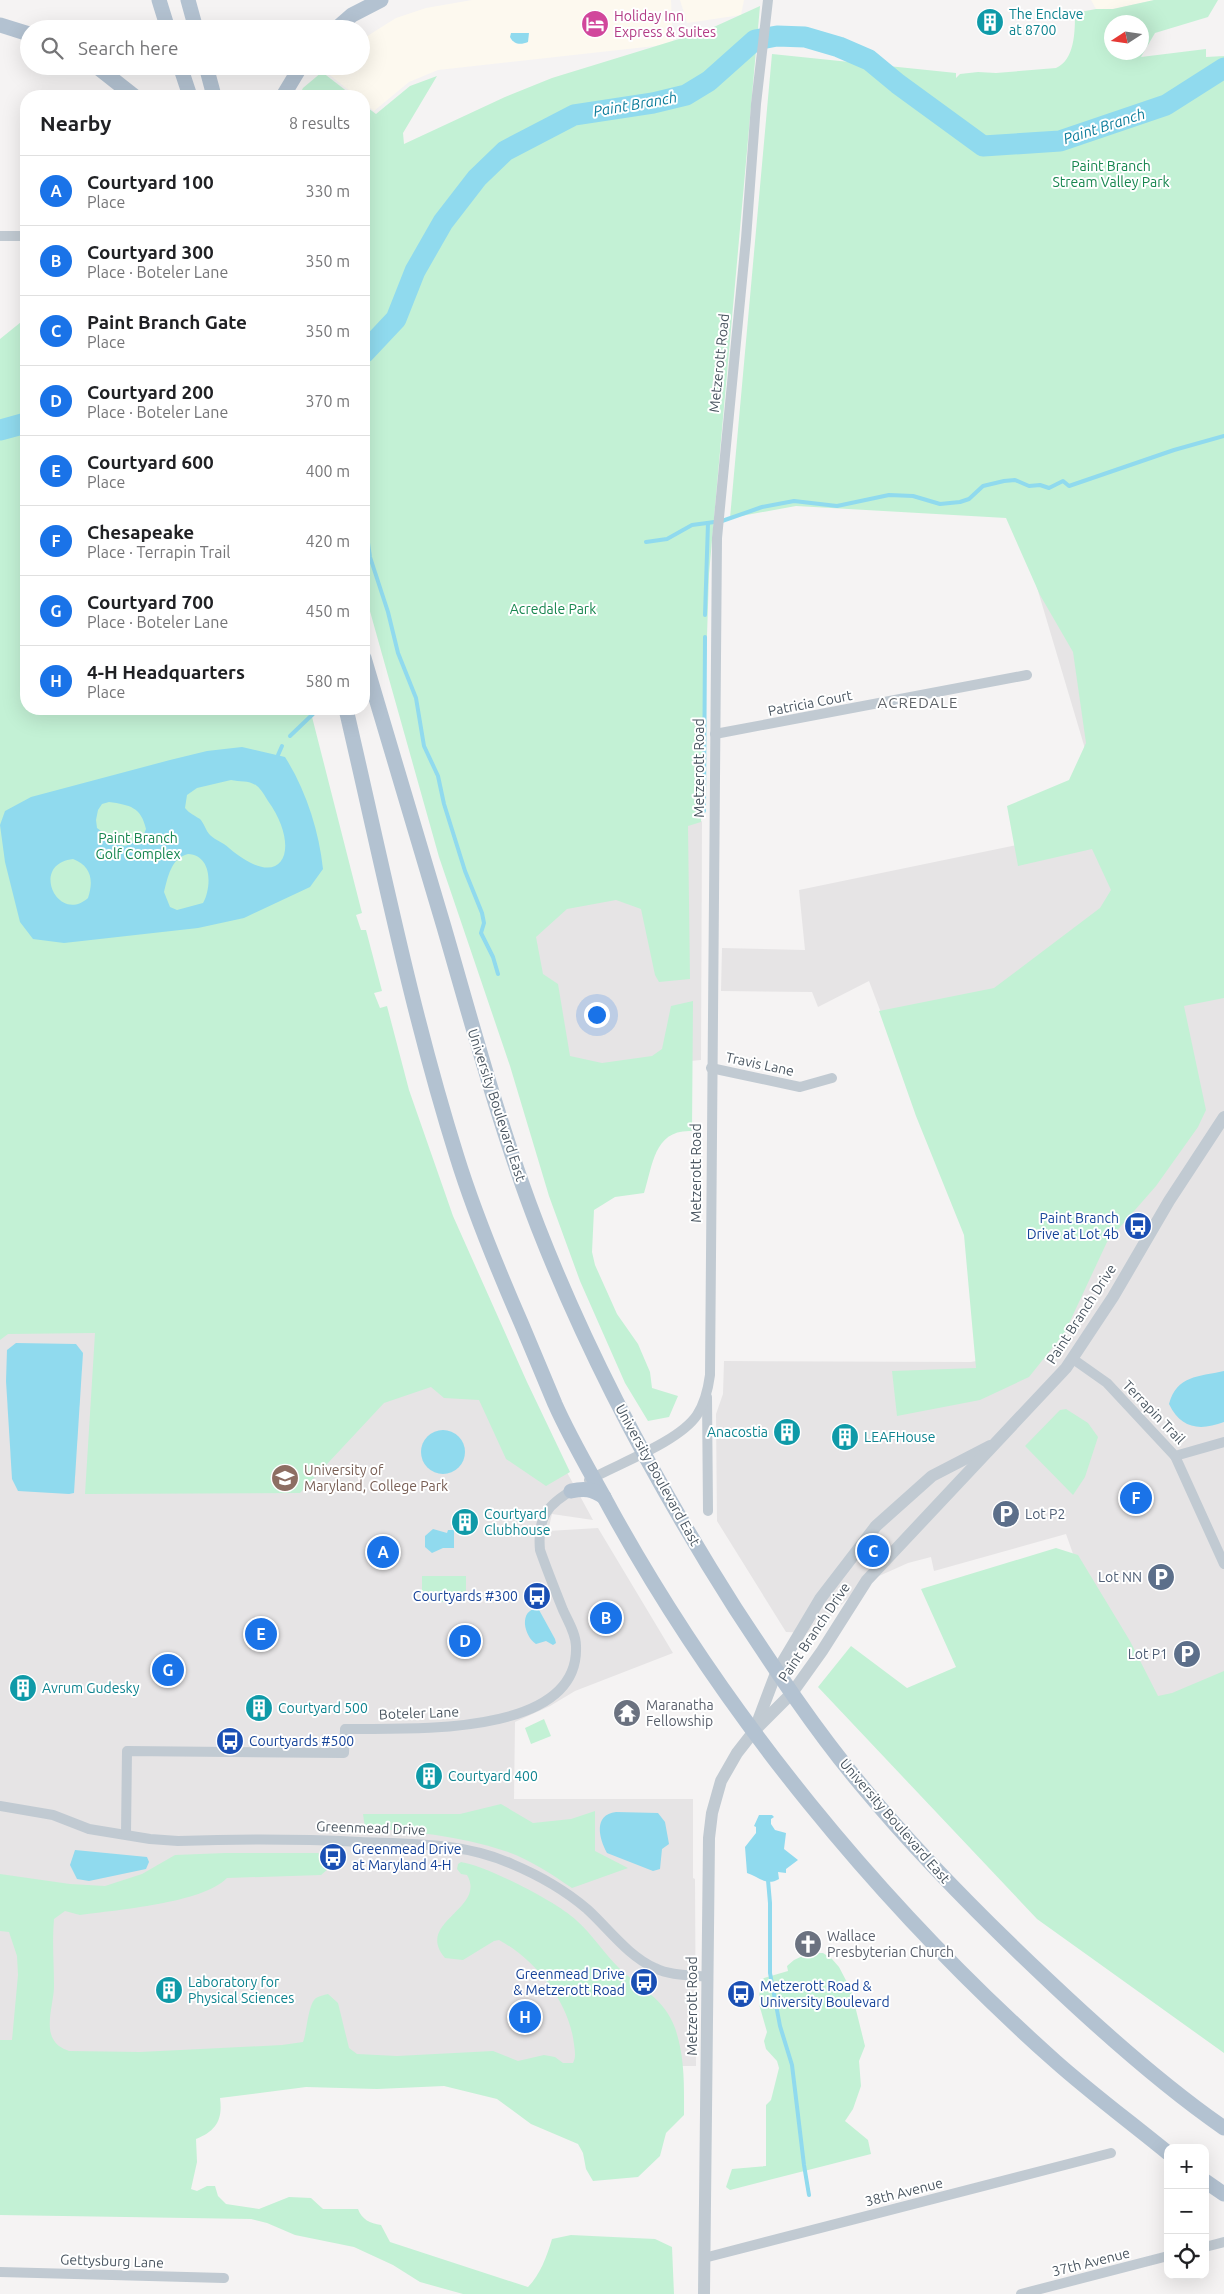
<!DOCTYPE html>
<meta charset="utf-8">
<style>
body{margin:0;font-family:Ubuntu,sans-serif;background:#f6f6f6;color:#202124}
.controls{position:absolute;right:15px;bottom:15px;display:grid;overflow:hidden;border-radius:10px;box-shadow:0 5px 20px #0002}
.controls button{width:45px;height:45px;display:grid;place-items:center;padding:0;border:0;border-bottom:1px solid #e0e0e0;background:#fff;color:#202124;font:25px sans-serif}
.compass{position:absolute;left:1104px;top:15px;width:45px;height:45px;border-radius:50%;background:#fff;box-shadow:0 5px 20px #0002;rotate:258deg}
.you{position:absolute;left:596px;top:1014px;width:18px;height:18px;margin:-12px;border:4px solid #fff;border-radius:50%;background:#1a73e8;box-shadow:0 0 0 8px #1a73e833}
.badge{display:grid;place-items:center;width:32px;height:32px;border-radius:50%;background:#1a73e8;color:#fff;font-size:16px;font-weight:700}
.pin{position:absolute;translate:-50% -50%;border:2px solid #fff;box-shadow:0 1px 5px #0006}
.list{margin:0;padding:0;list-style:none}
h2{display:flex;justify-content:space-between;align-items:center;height:65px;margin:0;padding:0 20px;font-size:21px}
h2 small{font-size:16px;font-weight:400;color:#757577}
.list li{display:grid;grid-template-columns:32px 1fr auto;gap:15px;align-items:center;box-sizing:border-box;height:70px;padding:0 20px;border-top:1px solid #e0e0e0}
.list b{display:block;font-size:19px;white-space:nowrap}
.list p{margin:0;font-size:16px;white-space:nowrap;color:#757577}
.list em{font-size:16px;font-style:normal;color:#757577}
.icon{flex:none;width:28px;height:28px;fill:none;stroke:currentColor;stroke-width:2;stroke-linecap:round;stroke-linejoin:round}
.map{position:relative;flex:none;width:1224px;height:2294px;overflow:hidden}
.search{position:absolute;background:#fff;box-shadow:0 5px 20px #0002;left:20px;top:20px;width:350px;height:55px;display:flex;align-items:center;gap:12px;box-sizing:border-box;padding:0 18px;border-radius:28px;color:#757577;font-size:19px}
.panel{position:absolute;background:#fff;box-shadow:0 5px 20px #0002;left:20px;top:90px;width:350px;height:625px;border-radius:20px}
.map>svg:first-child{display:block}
.commercial{fill:#fdf9ef}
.education{fill:#e6e4e5}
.green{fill:#c3f1d5;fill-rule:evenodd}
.water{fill:#90daee;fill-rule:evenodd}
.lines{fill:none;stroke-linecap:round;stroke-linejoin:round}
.stream{stroke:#90daee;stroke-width:4}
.river{stroke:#90daee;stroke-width:21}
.minor{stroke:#c1cad2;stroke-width:10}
.tertiary{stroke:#c1cad2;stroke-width:12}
.primary{stroke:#b3c2d1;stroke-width:15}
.labels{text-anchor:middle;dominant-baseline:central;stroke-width:4;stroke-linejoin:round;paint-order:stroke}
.culture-label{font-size:14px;fill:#0d838f;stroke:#fff;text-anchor:start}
.hotel-label{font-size:14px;fill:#b23c85;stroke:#fff;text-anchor:start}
.park-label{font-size:14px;fill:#17864f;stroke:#fff}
.street-label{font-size:14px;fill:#4a5661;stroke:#fff}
.transit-label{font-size:14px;fill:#164399;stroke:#fff;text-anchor:end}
.education-label{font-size:14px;fill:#785e54;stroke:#fff;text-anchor:start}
.service-label{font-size:14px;fill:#4e5e75;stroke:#fff;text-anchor:end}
.worship-label{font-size:14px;fill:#5b616d;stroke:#fff;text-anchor:start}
.water-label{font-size:15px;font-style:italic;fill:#0c7c9b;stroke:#fff}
.neighbourhood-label{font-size:15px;letter-spacing:1px;fill:#5f6368;stroke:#fff}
</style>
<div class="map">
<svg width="1224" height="2294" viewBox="0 0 1224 2294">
<rect width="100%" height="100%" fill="#f5f3f3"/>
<g class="commercial">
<polygon points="472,0 671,0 673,44 438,70 409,82 374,111 364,103 364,96 356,96 326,72 332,66 361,66 361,40 396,18 426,8"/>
<polygon points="680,0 744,0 741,15 687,23"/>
<polygon points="1091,0 1154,0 1113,9 1096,9"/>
</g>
<g class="education">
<polygon points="1224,424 1224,1992 1155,1785 1066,1534 934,1571 931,1557 908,1563 879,1576 859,1589 845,1601 815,1633 786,1632 717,1521 716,1414 723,1394 724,1361 971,1362 1010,1355 869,981 818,1007 812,992 721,991 722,948 805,950 799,890 1108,826 1008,490"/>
<polygon points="702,821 701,1060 516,1077 471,891"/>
<polygon points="0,1029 551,1443 593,1520 552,1514 548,1531 598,1528 673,1653 575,1691 550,1706 515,1722 514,1799 693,1799 693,1878 695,1879 696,2066 0,2066"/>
</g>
<g class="green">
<path d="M1154,0H1218L1208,17L1155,33L1141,57L1206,49V57L1224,56V998L1184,1006L1206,1110L1198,1127L1156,1186L1107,1242L1065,1332L1029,1377L980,1400L897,1416L892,1371L976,1368L964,1235L916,1116L879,1011L994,988L1100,908L1111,890L1092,849L1018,866L1007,806L1069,780L1086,743L1073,652L1040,595L1006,518L796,506L730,518L772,54L956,73V78L960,74L978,72L996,73L1056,68C1075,60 1075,31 1075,13L1096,9H1113ZM1112,22H1142V52H1112Z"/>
<path d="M760,6L709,574L701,822L688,826L690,979L659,982L655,975L641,909L616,900L567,909L536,937L543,974L558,984L570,1056L602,1063L652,1056L662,1049L671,1006L693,1001L692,1131C654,1129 653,1165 644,1193L615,1197L594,1210L592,1252L595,1265L617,1314L638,1344L650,1372L652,1388L678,1396L669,1417L648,1421L625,1383L580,1281L549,1196L510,1066L439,857L364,590V373L370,370L364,345V105L376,114L410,86L437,76L403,133L404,144L505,97L552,78L705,31Z"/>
<polygon points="306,20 311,22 308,29 269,29"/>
<polygon points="322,72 353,96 299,96 303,88"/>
<polygon points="26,318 26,709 310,709 362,913 356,915 361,930 366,930 382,991 374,993 380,1008 387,1006 409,1090 453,1216 527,1382 570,1472 546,1486 506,1459 479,1400 444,1398 431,1387 384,1403 300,1493 85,1494 95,1333 8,1334 0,1340 0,339"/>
<polygon points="1066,1409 1088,1423 1098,1437 1085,1477 1073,1495 1025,1446 1060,1410"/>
<polygon points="1056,1548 1078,1555 1130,1641 1158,1696 1172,1693 1224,1671 1224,2053 1037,1919 818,1687 851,1646 907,1688 956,1667 921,1589"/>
<rect x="422" y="1576" width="44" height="26"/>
<polygon points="544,1719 551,1736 531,1744 525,1728"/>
<path d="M501,1804L533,1823L571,1819L595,1811V1851L628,1868L572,1888C551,1874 529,1859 505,1851C460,1836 412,1831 365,1828L363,1814H460Z"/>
<path d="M225,1853H318L327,1860L328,1869L321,1875L227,1878C203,1903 116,1910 80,1915L65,1911L54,1919C52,1941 54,1963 54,1986C54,2001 46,2022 52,2037C56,2045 61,2048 69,2051L140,2052L282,2045L303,2042C307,2032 308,2004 316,1998C319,1996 324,1995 328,1994L338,2003L349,2048L357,2054L397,2056L493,2051L518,2061L544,2055L555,2057L563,2063H573C576,2057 575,2052 574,2044C569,2002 536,1960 499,1940L494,1941L463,1960L445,1958C414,1922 487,1909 467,1875L461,1874L457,1869L458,1864L461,1862C487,1866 557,1902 576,1920C592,1934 604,1953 619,1968C640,1988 665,1999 675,2028C685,2057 684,2085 684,2115L666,2133L660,2156L638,2177L593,2181L586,2169L583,2153L578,2144L531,2124L497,2099L444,2086L377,2089L306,2087L220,2098C223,2120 216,2131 196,2139L197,2162L191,2189L197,2191L207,2186H215L218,2196L226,2204L259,2209L289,2197L311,2198L323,2209H358C362,2220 370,2223 381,2225L390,2242L528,2287C540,2275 547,2256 552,2239L571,2235L655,2239L672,2247L674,2294H463L420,2282L393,2265L354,2247L295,2235L267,2223L251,2219L0,2215V2040H12L18,1975L17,1956L9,1932L0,1931V1874L70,1884L105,1886L142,1874L175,1855Z"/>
<polygon points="809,1953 823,1953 832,1959 839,1967 851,1990 865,2046 859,2061 861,2086 853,2109 845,2121 868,2140 871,2154 730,2190 726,2187 732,2169 766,2166 766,2105 771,2100 779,2068 777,2061 766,2049 764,2041 767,2032 759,2004 760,1982 764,1978 788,1971 787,1966 794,1960"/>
</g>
<g class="water">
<path d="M511,33H529L528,42C521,45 514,45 510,37Z"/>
<path d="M242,747L285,757C306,790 319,831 323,869L310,887L244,918L198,928L64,943L33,939L20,922L5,862L0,825L5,811L31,797L170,760L207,751ZM231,780C240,782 249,780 257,786C261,789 265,796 268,801C302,848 284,895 229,848C224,843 215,840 210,835C206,831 204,823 200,819C194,815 190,814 185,808L187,795L197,788ZM109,802C130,805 141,807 146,829L142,839L125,846L120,845L97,828L96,820L98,810L102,804ZM188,854C212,855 212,887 203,903L177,910L170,907L164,892C168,877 171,858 188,854ZM73,859C91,866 94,880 88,898C58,925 29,864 73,859Z"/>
<polygon points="16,1343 76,1344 83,1353 74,1493 69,1494 18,1491 12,1479 6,1381 7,1350"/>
<path d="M1224,1371V1422C1200,1431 1181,1429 1169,1404C1177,1375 1198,1377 1224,1371Z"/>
<circle cx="443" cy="1452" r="22"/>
<polygon points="433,1529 447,1533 448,1530 454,1530 454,1548 443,1548 432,1553 425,1547 425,1536"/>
<path d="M538,1608L555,1639L556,1643L553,1645L546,1641L536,1644C524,1636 518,1610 538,1608Z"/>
<path d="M616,1812L658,1813L665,1822L669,1844L662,1849L660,1869L653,1871L607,1853C599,1838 593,1815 616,1812Z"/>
<path d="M759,1815H772L774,1817L771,1819V1824L775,1830L786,1833L784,1849L798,1860L786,1869V1873L778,1872L779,1879C766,1887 758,1876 747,1873L745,1847L756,1833V1827L754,1826Z"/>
<polygon points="75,1850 147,1857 149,1862 146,1869 89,1881 77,1879 70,1865"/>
</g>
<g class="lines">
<g class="stream">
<polyline points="364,514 370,557 388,612 398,653 416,698 424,746 438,776 444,804 465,871 482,913 484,923 481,933 493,957 498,974"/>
<polyline points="646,542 667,539 692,525 722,521 762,507 794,501 837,506 889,495 913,496 940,504 960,502 969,499 983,486 1004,481 1015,480 1029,486 1040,485 1049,488 1063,481 1069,486 1174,450 1224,436"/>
<polyline points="705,615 708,523"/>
<polyline points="290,736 313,714 313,710"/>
<polyline points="278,755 282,746"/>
<polyline points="704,811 705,637"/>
<polyline points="768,1880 770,1903 770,1973 780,2026 792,2065 804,2165 809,2195"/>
</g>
<g class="river">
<polyline points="364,353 396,319 415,271 443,222 477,178 505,151 574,115 653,103 686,95 709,81 755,40 777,36 805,37 839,47 869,60 898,84 983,146 1060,141 1166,105 1224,68"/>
<polyline points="0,430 26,423"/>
</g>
<g class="minor">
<polyline points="0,236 26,236"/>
<polyline points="715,734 1027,675"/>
<polyline points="711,1068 800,1087 832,1078"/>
<polyline points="1073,1359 1107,1383 1175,1456 1224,1442"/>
<polyline points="707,1397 708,1511"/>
<polyline points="1175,1456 1224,1564"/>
<path d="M589,1480C617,1464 679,1442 697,1415C705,1403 708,1390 710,1375L717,538L746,239L756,104L768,0"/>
<path d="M0,1806L53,1815L89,1829L150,1839L178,1841C238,1839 299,1839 360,1842C412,1844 463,1842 512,1864C538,1875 566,1891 587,1909C609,1929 628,1956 655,1968C671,1976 691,1975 707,1977"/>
<path d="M126,1834L127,1751L344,1753L345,1729C404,1728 580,1739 576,1646C576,1634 568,1621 563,1610C555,1590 547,1570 540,1550C537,1516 548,1504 576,1488"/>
<polyline points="1205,2247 1224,2242"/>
<polyline points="704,2258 1111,2153"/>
<polyline points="0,2272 224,2278"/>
<polyline points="1021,2294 1168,2256"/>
</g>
<g class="tertiary">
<polyline points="756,1726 776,1673 820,1599 876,1526 932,1476 990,1446"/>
<polyline points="704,2294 709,1838 712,1813 721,1781 737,1753 755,1730 792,1693 822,1651 867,1580 1066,1368 1113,1297 1169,1201 1224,1117"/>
</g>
<g class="primary">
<polyline points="159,0 168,29"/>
<polyline points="188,0 196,29"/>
<polyline points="0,25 29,34"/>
<polyline points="336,29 352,15 381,0"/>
<polyline points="96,66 134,96"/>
<polyline points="180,66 190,96"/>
<polyline points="206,66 214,96"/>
<polyline points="283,96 301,66"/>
<path d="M364,658C390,748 418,837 444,927C473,1027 500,1129 538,1227C590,1360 658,1487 735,1608C775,1669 815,1730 862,1786C920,1856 984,1920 1050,1982C1105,2034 1162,2085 1224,2128"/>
<path d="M346,709C381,859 411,1011 457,1157C475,1215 498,1270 522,1325C533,1351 544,1378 555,1404C571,1440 592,1475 611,1510C724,1715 880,1905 1055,2061C1091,2093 1130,2122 1168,2153"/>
<path d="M571,1491C585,1488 592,1489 604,1497"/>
<polyline points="1205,2181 1224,2194"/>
</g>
</g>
<defs>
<g id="building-disc" transform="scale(1.4375)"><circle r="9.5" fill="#0f9aa8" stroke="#fff"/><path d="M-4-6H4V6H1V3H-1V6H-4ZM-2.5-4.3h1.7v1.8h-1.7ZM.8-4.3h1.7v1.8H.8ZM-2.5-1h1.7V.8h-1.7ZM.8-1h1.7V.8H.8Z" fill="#fff"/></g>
<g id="hotel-disc" transform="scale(1.4375)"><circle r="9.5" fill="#d1479c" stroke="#fff"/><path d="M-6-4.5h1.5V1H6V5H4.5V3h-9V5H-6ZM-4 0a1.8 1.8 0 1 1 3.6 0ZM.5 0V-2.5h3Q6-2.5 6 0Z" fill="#fff"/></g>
<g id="bus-disc" transform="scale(1.4375)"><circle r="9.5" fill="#1a4fb4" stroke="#fff"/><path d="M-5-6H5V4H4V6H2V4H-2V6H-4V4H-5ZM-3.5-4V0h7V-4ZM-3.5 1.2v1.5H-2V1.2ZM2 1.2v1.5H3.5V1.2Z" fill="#fff"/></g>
<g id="university-disc" transform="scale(1.4375)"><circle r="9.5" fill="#8d6e63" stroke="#fff"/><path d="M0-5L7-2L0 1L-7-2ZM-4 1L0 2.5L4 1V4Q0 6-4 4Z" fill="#fff"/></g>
<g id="parking-disc" transform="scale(1.4375)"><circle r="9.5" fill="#5c6f8a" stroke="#fff"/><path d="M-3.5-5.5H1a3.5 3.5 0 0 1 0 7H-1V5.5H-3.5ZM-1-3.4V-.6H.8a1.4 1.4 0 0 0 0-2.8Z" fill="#fff"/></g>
<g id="temple-disc" transform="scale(1.4375)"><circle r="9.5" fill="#6b7280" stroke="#fff"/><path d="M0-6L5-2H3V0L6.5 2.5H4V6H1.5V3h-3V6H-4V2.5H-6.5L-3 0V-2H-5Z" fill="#fff"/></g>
<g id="church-disc" transform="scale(1.4375)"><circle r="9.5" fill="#6b7280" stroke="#fff"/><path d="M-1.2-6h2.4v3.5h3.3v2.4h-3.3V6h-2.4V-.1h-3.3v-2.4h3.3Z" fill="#fff"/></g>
</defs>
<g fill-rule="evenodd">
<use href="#building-disc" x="990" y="22"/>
<use href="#hotel-disc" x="595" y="24"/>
<use href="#bus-disc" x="1138" y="1226"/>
<use href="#building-disc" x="787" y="1432"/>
<use href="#building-disc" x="845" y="1437"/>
<use href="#university-disc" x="285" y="1478"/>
<use href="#parking-disc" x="1006" y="1514"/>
<use href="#building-disc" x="465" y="1522"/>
<use href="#parking-disc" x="1161" y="1577"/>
<use href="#bus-disc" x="537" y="1596"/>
<use href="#parking-disc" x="1187" y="1654"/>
<use href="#building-disc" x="23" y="1688"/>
<use href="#building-disc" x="259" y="1708"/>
<use href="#temple-disc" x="627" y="1713"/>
<use href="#bus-disc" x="230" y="1741"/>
<use href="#building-disc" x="429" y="1776"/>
<use href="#bus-disc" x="333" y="1857"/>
<use href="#church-disc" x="808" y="1944"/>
<use href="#bus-disc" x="644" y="1982"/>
<use href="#building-disc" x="169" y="1990"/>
<use href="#bus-disc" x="741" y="1994"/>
</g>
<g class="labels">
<g class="culture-label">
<text x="1009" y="14">The Enclave<tspan x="1009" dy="16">at 8700</tspan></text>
<text x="768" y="1432" text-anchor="end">Anacostia</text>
<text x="864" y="1437">LEAFHouse</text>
<text x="484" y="1514">Courtyard<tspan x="484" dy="16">Clubhouse</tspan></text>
<text x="42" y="1688">Avrum Gudesky</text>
<text x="278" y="1708">Courtyard 500</text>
<text x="448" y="1776">Courtyard 400</text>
<text x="188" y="1982">Laboratory for<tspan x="188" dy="16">Physical Sciences</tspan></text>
</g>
<g class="hotel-label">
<text x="614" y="16">Holiday Inn<tspan x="614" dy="16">Express &amp; Suites</tspan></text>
</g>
<g class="park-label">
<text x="1111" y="166">Paint Branch<tspan x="1111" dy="16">Stream Valley Park</tspan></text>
<text x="553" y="609">Acredale Park</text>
<text x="138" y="838">Paint Branch<tspan x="138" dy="16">Golf Complex</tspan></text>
</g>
<g class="street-label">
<text transform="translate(719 363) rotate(-84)">Metzerott Road</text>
<text transform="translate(810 703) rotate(-11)">Patricia Court</text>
<text transform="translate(699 768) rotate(-90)">Metzerott Road</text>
<text transform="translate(760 1064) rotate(12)">Travis Lane</text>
<text transform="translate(497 1105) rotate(72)">University Boulevard East</text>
<text transform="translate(696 1173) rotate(-90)">Metzerott Road</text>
<text transform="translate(1081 1314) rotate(-57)">Paint Branch Drive</text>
<text transform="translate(1154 1412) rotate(46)">Terrapin Trail</text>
<text transform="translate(658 1475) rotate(61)">University Boulevard East</text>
<text transform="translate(814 1632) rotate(-56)">Paint Branch Drive</text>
<text transform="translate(419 1713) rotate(-2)">Boteler Lane</text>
<text transform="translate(895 1821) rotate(49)">University Boulevard East</text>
<text transform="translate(371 1828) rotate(2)">Greenmead Drive</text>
<text transform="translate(692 2006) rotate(-90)">Metzerott Road</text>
<text transform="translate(904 2192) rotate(-14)">38th Avenue</text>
<text transform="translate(112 2261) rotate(2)">Gettysburg Lane</text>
<text transform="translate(1091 2262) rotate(-14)">37th Avenue</text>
</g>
<g class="transit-label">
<text x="1119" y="1218">Paint Branch<tspan x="1119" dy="16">Drive at Lot 4b</tspan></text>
<text x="518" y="1596">Courtyards #300</text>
<text x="249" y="1741" text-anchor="start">Courtyards #500</text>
<text x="352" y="1849" text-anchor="start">Greenmead Drive<tspan x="352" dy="16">at Maryland 4-H</tspan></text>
<text x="625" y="1974">Greenmead Drive<tspan x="625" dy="16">&amp; Metzerott Road</tspan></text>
<text x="760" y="1986" text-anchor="start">Metzerott Road &amp;<tspan x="760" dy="16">University Boulevard</tspan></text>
</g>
<g class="education-label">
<text x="304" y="1470">University of<tspan x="304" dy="16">Maryland, College Park</tspan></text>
</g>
<g class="service-label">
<text x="1025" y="1514" text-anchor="start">Lot P2</text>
<text x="1142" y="1577">Lot NN</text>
<text x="1168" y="1654">Lot P1</text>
</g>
<g class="worship-label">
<text x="646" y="1705">Maranatha<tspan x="646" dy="16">Fellowship</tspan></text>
<text x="827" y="1936">Wallace<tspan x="827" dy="16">Presbyterian Church</tspan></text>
</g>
<g class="water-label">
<text transform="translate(635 104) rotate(-10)">Paint Branch</text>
<text transform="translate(1104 126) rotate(-18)">Paint Branch</text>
</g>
<g class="neighbourhood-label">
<text x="918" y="702">ACREDALE</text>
</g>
</g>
</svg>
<div class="controls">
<button>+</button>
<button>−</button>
<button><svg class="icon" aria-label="locate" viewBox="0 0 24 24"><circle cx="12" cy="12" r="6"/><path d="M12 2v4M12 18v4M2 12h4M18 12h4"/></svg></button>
</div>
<svg class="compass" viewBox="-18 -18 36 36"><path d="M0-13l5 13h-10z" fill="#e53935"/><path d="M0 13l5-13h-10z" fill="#757577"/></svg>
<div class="you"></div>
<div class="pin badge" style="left:383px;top:1552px">A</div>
<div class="pin badge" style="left:606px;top:1618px">B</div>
<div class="pin badge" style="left:873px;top:1551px">C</div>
<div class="pin badge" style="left:465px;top:1641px">D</div>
<div class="pin badge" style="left:261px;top:1634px">E</div>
<div class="pin badge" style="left:1136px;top:1498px">F</div>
<div class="pin badge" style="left:168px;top:1670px">G</div>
<div class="pin badge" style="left:525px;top:2017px">H</div>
<div class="search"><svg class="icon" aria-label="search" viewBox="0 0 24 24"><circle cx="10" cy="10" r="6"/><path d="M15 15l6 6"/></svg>Search here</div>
<section class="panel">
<h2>Nearby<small>8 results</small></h2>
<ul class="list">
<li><span class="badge">A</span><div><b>Courtyard 100</b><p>Place</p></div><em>330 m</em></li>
<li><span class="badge">B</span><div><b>Courtyard 300</b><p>Place · Boteler Lane</p></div><em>350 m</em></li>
<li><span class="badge">C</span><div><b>Paint Branch Gate</b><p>Place</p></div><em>350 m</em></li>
<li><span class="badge">D</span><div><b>Courtyard 200</b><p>Place · Boteler Lane</p></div><em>370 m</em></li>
<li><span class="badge">E</span><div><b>Courtyard 600</b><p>Place</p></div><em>400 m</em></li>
<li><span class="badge">F</span><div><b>Chesapeake</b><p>Place · Terrapin Trail</p></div><em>420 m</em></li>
<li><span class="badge">G</span><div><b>Courtyard 700</b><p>Place · Boteler Lane</p></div><em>450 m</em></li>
<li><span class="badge">H</span><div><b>4-H Headquarters</b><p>Place</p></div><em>580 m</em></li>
</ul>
</section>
</div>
